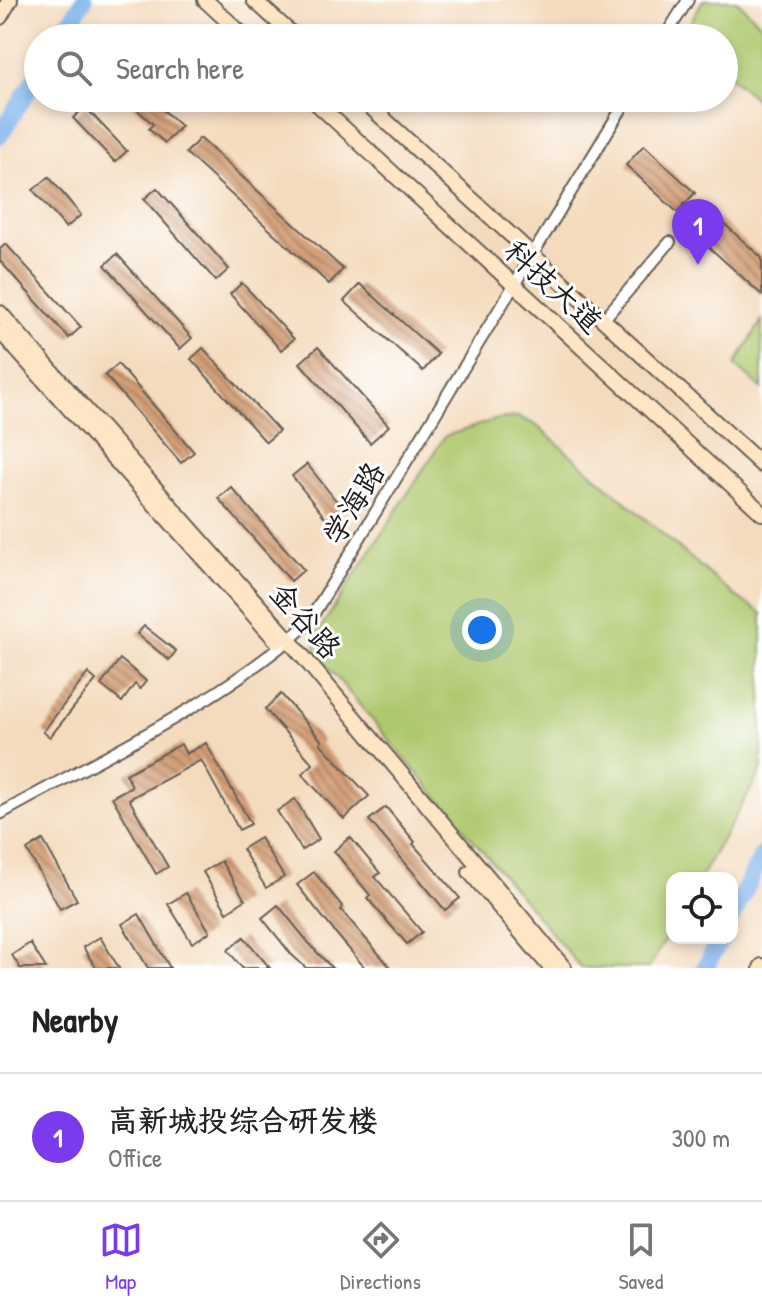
<!DOCTYPE html>
<meta charset="utf-8">
<style>
body{margin:0;font-family:"Patrick Hand","LXGW WenKai TC",sans-serif;background:#f6f6f6;color:#222}
.controls{position:absolute;right:24px;bottom:24px;display:grid;overflow:hidden;border-radius:16px;box-shadow:0 4px 12px #0003}
.controls button{width:72px;height:72px;display:grid;place-items:center;padding:0;border:0;border-bottom:2px solid #e0e0e0;background:#fff;color:#222;font:40px sans-serif}
.you{position:absolute;left:482px;top:630px;width:28px;height:28px;margin:-20px;border:6px solid #fff;border-radius:50%;background:#1a73e8;box-shadow:0 0 0 12px #1a73e833}
.badge{display:grid;place-items:center;width:52px;height:52px;border-radius:50%;background:#7c3aed;color:#fff;font-size:26px;font-weight:700}
.pin{position:absolute;translate:-50% -66px;filter:drop-shadow(0 2px 4px #0008)}
.pin::after{content:'';position:absolute;top:42px;width:28px;height:24px;background:inherit;clip-path:polygon(0 0,100% 0,50% 100%)}
.list{margin:0;padding:0;list-style:none}
h2{display:flex;justify-content:space-between;align-items:center;height:104px;margin:0;padding:0 32px;font-size:34px}
h2 small{font-size:26px;font-weight:400;color:#767676}
.list li{display:grid;grid-template-columns:52px 1fr auto;gap:24px;align-items:center;box-sizing:border-box;height:128px;padding:0 32px;border-top:2px solid #e0e0e0}
.list b{display:block;font-size:30px;white-space:nowrap}
.list p{margin:0;font-size:26px;white-space:nowrap;color:#767676}
.list em{font-size:26px;font-style:normal;color:#767676}
.icon{flex:none;width:44px;height:44px;fill:none;stroke:currentColor;stroke-width:2;stroke-linecap:round;stroke-linejoin:round}
.map{position:relative;flex:none;width:762px;height:968px;overflow:hidden}
.search{position:absolute;background:#fff;box-shadow:0 4px 12px #0003;left:24px;right:24px;top:24px;height:88px;display:flex;align-items:center;gap:20px;box-sizing:border-box;padding:0 28px;border-radius:44px;color:#767676;font-size:30px}
.sheet{height:232px;background:#fff}
nav{display:flex;justify-content:space-around;align-items:center;box-sizing:border-box;height:112px;border-top:2px solid #e0e0e0;background:#fff;font-size:22px;color:#767676}
nav a{display:grid;justify-items:center;gap:4px}
nav .on{color:#7c3aed}
.map>svg:first-child{display:block}
.green{fill:#aec86d;stroke:#657244;stroke-width:2}
.lines{fill:none;stroke-linecap:round;stroke-linejoin:round}
.river{stroke:#7fb2ec;stroke-width:18}
.building{fill:url(#building-back-hatch)}
.street-casing{stroke:#685f55;stroke-width:14}
.secondary-casing{stroke:#685f55;stroke-width:18}
.street{stroke:#fff;stroke-width:10}
.secondary{stroke:#fde5c5;stroke-width:14}
.labels{text-anchor:middle;dominant-baseline:central;stroke-width:6;stroke-linejoin:round;paint-order:stroke}
.street-label{font-size:30px;fill:#1c1c1c;stroke:#fff}
</style>
<div class="map">
<svg width="762" height="968" viewBox="0 0 762 968">
<defs>
<pattern id="building-back-hatch" width="6" height="6" patternUnits="userSpaceOnUse" patternTransform="scale(2)"><rect width="6" height="6" fill="#d39e77"/><path d="M-1 5l2 2M0 0l6 6M5-1l2 2" fill="none" stroke="#aa8061"/></pattern>
</defs>
<rect width="100%" height="100%" fill="#fff"/>
<filter id="ink" filterUnits="userSpaceOnUse"><feTurbulence type="fractalNoise" baseFrequency=".0125" numOctaves="2"/><feDisplacementMap in="SourceGraphic" scale="16" xChannelSelector="R" yChannelSelector="G"/><feConvolveMatrix kernelMatrix="1 2 1 2 8 2 1 2 1" color-interpolation-filters="sRGB"/></filter>
<filter id="wash" filterUnits="userSpaceOnUse"><feTurbulence type="fractalNoise" baseFrequency=".006" numOctaves="4" result="noise"/><feDisplacementMap in="SourceGraphic" scale="32" xChannelSelector="R" yChannelSelector="G"/><feGaussianBlur stdDeviation="1.8" result="paint"/><feColorMatrix in="noise" values="0 0 0 0 0 0 0 0 0 0 0 0 0 0 0 0 0 1.4 0 .05"/><feComposite in="paint" operator="in"/></filter>
<g filter="url(#wash)">
<rect width="100%" height="100%" fill="#f4dbbe"/>
<g class="green">
<polygon points="703,0 736,0 762,25 762,105 724,71 724,38 688,38 684,34"/>
<polygon points="762,320 762,389 735,365"/>
<polygon points="519,417 536,425 735,596 762,613 762,770 700,878 672,878 672,927 649,968 581,968 315,652 316,635 445,436 498,419"/>
</g>
<g class="lines">
<g class="river">
<polyline points="60,38 84,0"/>
<polyline points="0,135 38,74"/>
<polyline points="732,916 762,856"/>
<polyline points="705,968 721,938"/>
</g>
</g>
<g id="blocks">
<g class="building">
<polygon points="124,98 160,98 169,106 164,111 181,126 165,143 149,129 153,124"/>
<polygon points="85,107 127,151 115,162 73,118"/>
<polygon points="200,138 343,269 329,284 186,153"/>
<polygon points="644,145 695,193 677,212 626,165"/>
<polygon points="49,177 81,215 66,228 33,190"/>
<polygon points="157,188 229,269 216,281 144,199"/>
<polygon points="719,219 762,258 762,295 700,239"/>
<polygon points="6,244 81,327 69,338 0,261 0,249"/>
<polygon points="117,254 192,338 180,349 105,265"/>
<polygon points="242,283 294,339 281,350 230,294"/>
<polygon points="360,284 438,354 423,371 344,301"/>
<polygon points="318,347 389,426 370,443 300,363"/>
<polygon points="203,348 279,431 266,442 191,359"/>
<polygon points="118,364 194,452 181,463 105,375"/>
<polygon points="307,464 342,508 327,520 292,476"/>
<polygon points="231,487 304,570 291,581 218,498"/>
<polygon points="144,626 176,651 169,660 137,634"/>
<polygon points="120,659 146,681 140,689 135,684 122,702 101,685"/>
<polygon points="88,673 96,680 50,737 43,732"/>
<polygon points="281,694 322,741 320,743 369,796 344,819 302,774 313,764 265,709"/>
<polygon points="206,743 251,824 239,830 201,760 129,799 168,867 156,874 112,797 132,786 126,774 181,744 186,754"/>
<polygon points="295,799 319,839 302,850 277,811"/>
<polygon points="386,807 415,842 413,844 460,898 445,910 369,820"/>
<polygon points="350,837 380,873 375,877 422,932 407,944 367,898 370,895 334,851"/>
<polygon points="260,838 284,877 266,888 242,849"/>
<polygon points="43,840 77,900 60,909 27,850"/>
<polygon points="221,861 245,900 227,912 203,872"/>
<polygon points="314,872 343,907 341,910 391,968 365,968 334,931 297,885"/>
<polygon points="186,893 210,932 192,943 168,904"/>
<polygon points="278,905 312,947 332,968 306,968 291,954 262,918"/>
<polygon points="139,914 170,968 148,968 122,924"/>
<polygon points="100,937 119,968 96,968 83,947"/>
<polygon points="244,937 270,968 242,968 228,950"/>
<polygon points="30,943 46,968 20,968 12,955"/>
</g>
</g>
</g>
<g filter="url(#ink)">
<use href="#blocks" fill-opacity="0" stroke="#685f55" stroke-width="2"/>
<g class="lines">
<g class="street-casing">
<g id="street">
<polyline points="664,38 688,0"/>
<polyline points="603,320 670,242"/>
<path d="M0,814C101,757 223,701 308,623L628,98"/>
</g>
</g>
<g class="secondary-casing">
<g id="secondary">
<polyline points="205,0 246,38"/>
<polyline points="254,0 296,38"/>
<polyline points="0,17 10,0"/>
<polyline points="311,98 762,513"/>
<polyline points="361,98 762,465"/>
<polyline points="0,313 289,640 564,968"/>
<polyline points="0,331 277,641"/>
<polyline points="470,872 551,968"/>
<polyline points="761,968 762,966"/>
</g>
</g>
<use href="#street" class="street"/>
<use href="#secondary" class="secondary"/>
</g>
</g>
<g class="labels">
<g class="street-label">
<text transform="translate(554 286) rotate(43)">科技大道</text>
<text transform="translate(353 503) rotate(-59)">学海路</text>
<text transform="translate(306 620) rotate(49)">金谷路</text>
</g>
</g>
</svg>
<div class="controls">
<button><svg class="icon" aria-label="locate" viewBox="0 0 24 24"><circle cx="12" cy="12" r="6"/><path d="M12 2v4M12 18v4M2 12h4M18 12h4"/></svg></button>
</div>
<div class="you"></div>
<div class="pin badge" style="left:698px;top:265px">1</div>
<div class="search"><svg class="icon" aria-label="search" viewBox="0 0 24 24"><circle cx="10" cy="10" r="6"/><path d="M15 15l6 6"/></svg>Search here</div>
</div>
<section class="sheet">
<h2>Nearby<small></small></h2>
<ul class="list">
<li><span class="badge">1</span><div><b>高新城投综合研发楼</b><p>Office</p></div><em>300 m</em></li>
</ul>
</section>
<nav>
<a class="on"><svg class="icon" aria-label="map" viewBox="0 0 24 24"><path d="M3 6l6-2 6 2 6-2v14l-6 2-6-2-6 2zM9 4v14M15 6v14"/></svg>Map</a>
<a><svg class="icon" aria-label="directions" viewBox="0 0 24 24"><path d="M12 3l9 9-9 9-9-9zM9 14v-3h6M13 9l2 2-2 2"/></svg>Directions</a>
<a><svg class="icon" aria-label="saved" viewBox="0 0 24 24"><path d="M7 4h10v16l-5-4-5 4z"/></svg>Saved</a>
</nav>
